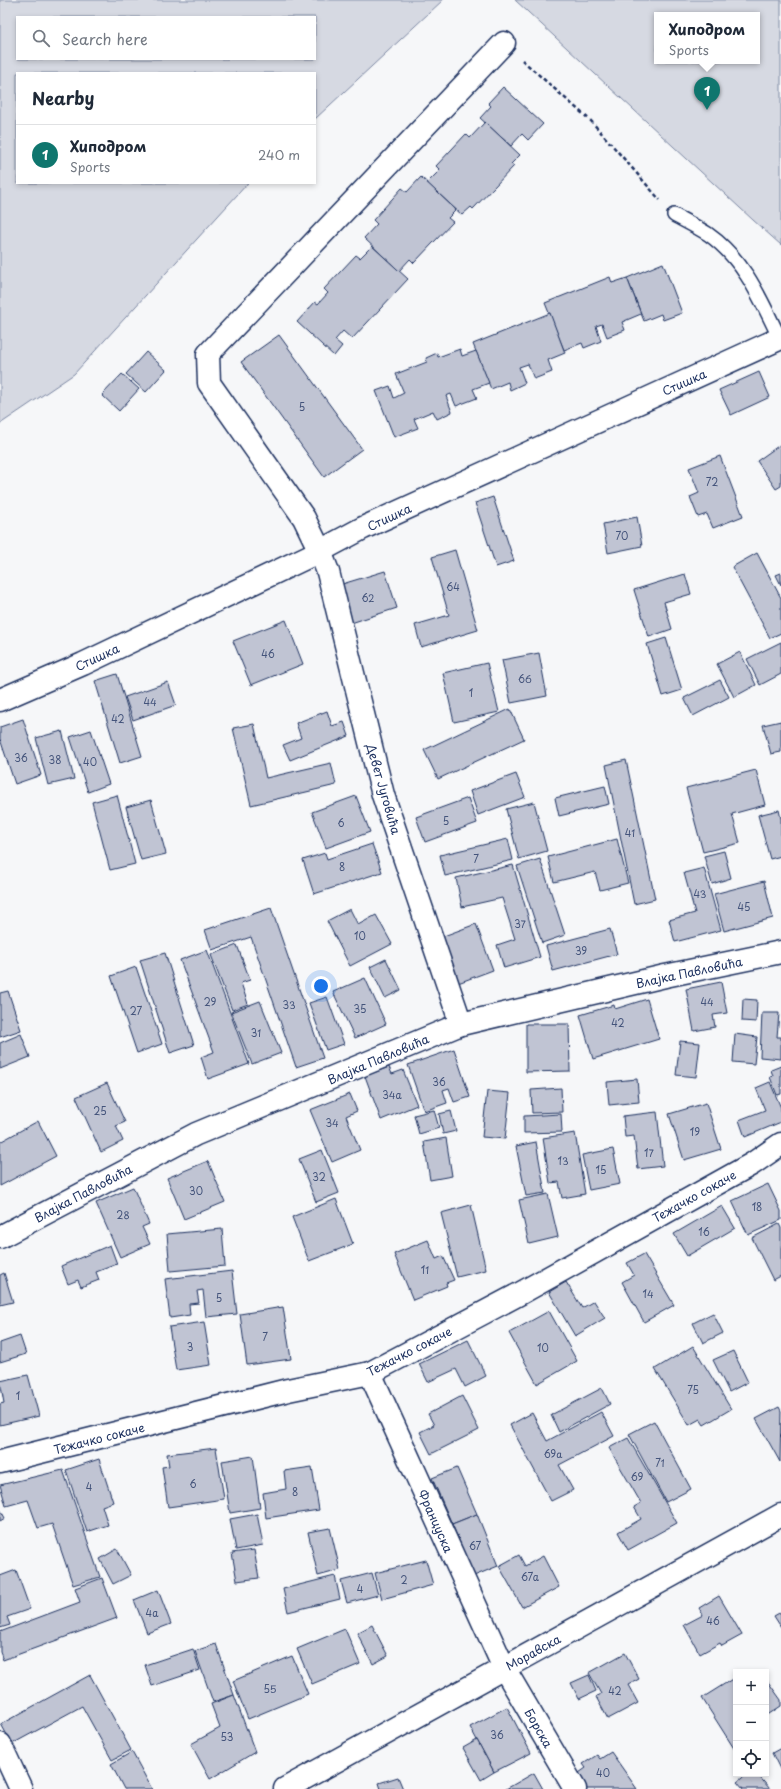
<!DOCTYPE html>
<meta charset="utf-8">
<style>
body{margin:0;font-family:"Playpen Sans",sans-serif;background:#f6f6f7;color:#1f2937}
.controls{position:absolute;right:12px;bottom:12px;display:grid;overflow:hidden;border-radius:0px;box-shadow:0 2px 6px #0003}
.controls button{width:36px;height:36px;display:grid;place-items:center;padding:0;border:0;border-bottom:1px solid #e0e1e3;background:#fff;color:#1f2937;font:20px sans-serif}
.you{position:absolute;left:321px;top:986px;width:14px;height:14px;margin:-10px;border:3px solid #fff;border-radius:50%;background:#1a73e8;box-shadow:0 0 0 6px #1a73e833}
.badge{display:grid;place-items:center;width:26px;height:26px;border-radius:50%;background:#0f766e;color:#fff;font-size:13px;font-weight:700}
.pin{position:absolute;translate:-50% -33px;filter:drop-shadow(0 1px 2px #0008)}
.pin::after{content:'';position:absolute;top:21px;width:14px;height:12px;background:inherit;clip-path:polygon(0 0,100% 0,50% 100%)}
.popup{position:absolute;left:654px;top:12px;width:106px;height:52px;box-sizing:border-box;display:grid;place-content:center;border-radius:0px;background:#fff;filter:drop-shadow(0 1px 3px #0005);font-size:13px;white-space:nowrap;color:#747a83}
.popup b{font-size:15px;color:#1f2937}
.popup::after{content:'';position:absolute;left:50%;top:100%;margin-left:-8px;border:8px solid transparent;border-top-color:#fff}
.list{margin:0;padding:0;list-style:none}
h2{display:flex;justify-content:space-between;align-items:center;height:52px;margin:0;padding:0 16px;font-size:17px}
h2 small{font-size:13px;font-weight:400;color:#747a83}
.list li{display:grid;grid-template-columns:26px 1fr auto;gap:12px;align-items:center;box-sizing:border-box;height:60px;padding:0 16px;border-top:1px solid #e0e1e3}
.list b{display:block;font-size:15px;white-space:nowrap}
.list p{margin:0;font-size:13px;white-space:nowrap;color:#747a83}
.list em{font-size:13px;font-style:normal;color:#747a83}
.icon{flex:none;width:22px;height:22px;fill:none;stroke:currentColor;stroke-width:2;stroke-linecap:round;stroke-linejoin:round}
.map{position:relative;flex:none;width:781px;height:1789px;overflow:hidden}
.search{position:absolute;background:#fff;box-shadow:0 2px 6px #0003;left:16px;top:16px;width:300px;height:44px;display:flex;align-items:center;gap:10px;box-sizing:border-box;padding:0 14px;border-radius:0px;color:#747a83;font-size:15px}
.panel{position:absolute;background:#fff;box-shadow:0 2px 6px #0003;left:16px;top:72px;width:300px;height:112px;border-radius:0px}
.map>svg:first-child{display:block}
.green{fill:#d6d9e2;stroke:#7884a0;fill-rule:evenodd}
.building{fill:#c0c4d3;stroke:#1b2f5e}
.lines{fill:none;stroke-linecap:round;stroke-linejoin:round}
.service-casing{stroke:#1b2f5e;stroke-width:16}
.minor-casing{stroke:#1b2f5e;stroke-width:25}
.tertiary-casing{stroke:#1b2f5e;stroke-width:25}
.path{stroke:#1b2f5e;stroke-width:2.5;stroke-dasharray:4 3;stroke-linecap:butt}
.service{stroke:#fff;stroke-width:13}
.minor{stroke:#fff;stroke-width:22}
.tertiary{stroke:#fff;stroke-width:22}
.labels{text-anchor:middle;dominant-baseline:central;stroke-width:4;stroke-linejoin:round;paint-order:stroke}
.number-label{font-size:10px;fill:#44547b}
.street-label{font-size:12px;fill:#1b2f5e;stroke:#fff}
</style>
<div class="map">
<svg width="781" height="1789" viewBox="0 0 781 1789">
<rect width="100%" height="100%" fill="#f6f7f9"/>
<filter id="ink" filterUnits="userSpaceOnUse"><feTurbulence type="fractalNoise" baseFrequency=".025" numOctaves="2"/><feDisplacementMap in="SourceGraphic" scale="8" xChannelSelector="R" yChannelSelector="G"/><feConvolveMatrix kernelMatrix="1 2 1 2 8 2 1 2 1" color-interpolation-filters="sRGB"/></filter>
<g filter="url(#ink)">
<g class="green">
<path d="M0,0H443L315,119V73H17V183H248L74,374L0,424ZM17,17H315V59H17Z"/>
<path d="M515,0H781V245L753,220ZM657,15H757V61H657Z"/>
</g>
<g class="building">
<polygon points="503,87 543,124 528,140 522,134 511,146 480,118 491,106 488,103"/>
<polygon points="485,122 520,155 511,164 514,166 473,209 471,207 462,215 427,183 440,170 436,166 466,134 470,138"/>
<polygon points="421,177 456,210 448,218 453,222 414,263 410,259 399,271 364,238 377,224 373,220 402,188 407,192"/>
<polygon points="372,246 408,279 352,339 343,331 335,340 342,346 334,356 297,322 315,302 318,304 328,293 324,289 356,255 360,258"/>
<polygon points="663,263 682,313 663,320 661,314 644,321 627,278"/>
<polygon points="610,277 612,283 627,278 641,314 622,322 625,330 607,337 602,324 596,326 601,341 584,348 582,343 564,350 545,303"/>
<polygon points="550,313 565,353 548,360 552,372 534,379 528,364 519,367 525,383 510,390 508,382 491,389 473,344"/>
<polygon points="279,335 362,449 324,477 241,362"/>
<polygon points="460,349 462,356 476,351 489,383 473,389 477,398 456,406 451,394 446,396 452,412 437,419 433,411 414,419 418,428 394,437 376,391 390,386 394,398 404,393 396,374 427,362 426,358 437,353 438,357"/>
<polygon points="146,352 166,370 146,392 126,374"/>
<polygon points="759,372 770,397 731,415 719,390"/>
<polygon points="122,374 139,389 119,411 102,395"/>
<polygon points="781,444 781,486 776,489 757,461"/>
<polygon points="720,456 743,516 713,528 707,514 698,517 690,497 699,493 689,468"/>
<polygon points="493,497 514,561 496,567 475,503"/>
<polygon points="637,517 642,546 608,553 603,524"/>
<polygon points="455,550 478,630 421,647 415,625 449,615 432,557"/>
<polygon points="757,553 781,598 781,633 770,638 732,567"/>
<polygon points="385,571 397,608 351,623 339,585"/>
<polygon points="781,573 781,585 776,575"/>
<polygon points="685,574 691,594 664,602 672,629 649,637 634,590"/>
<polygon points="286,620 303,664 251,685 233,641"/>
<polygon points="666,638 682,690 663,696 647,644"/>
<polygon points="781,642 781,674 760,685 747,659"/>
<polygon points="740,652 756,685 734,697 717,664"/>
<polygon points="539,653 547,696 511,703 502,660"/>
<polygon points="487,663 499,712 454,722 443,673"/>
<polygon points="117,674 142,756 120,763 95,681"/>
<polygon points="720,680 729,697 693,716 684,698"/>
<polygon points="168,682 176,705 133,720 125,697"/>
<polygon points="510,709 524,739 438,779 424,750"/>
<polygon points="327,711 332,726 344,722 349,736 290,760 283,745 301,738 296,723"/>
<polygon points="23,719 41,775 15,784 0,739 0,727"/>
<polygon points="781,721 781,752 771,754 763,725"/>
<polygon points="254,724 266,778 331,763 336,785 251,805 233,728"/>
<polygon points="91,730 109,784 88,792 70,737"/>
<polygon points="62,731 74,779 48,785 36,738"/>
<polygon points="626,760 655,899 634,904 606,765"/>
<polygon points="756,770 765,805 732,814 740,843 703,852 686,788"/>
<polygon points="516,774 525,797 478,815 470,791"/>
<polygon points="605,786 609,804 559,816 555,798"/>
<polygon points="117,795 135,864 110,870 92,802"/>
<polygon points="356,796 370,832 326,848 312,812"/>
<polygon points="468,798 477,823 425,842 416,817"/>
<polygon points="151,800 166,854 141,860 126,807"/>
<polygon points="534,802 547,851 519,859 506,809"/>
<polygon points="779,810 781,819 781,856 770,859 758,815"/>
<polygon points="508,839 513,860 445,876 440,855"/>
<polygon points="617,839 628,883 600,890 595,872 554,882 548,857"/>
<polygon points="372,844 382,872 314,894 303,860 325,853 327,859"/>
<polygon points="724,851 731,878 712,884 704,856"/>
<polygon points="540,859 565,935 542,943 517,866"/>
<polygon points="513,865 540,957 504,968 497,945 515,939 502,898 462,907 456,878"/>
<polygon points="704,868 721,930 675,942 669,920 695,913 684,873"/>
<polygon points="764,881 773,918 724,931 714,894"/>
<polygon points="271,908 323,1058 296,1067 251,937 212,950 205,930"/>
<polygon points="350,909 358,925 376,915 392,944 350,966 327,921"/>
<polygon points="476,924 493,970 458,983 441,937"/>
<polygon points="610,929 617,954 553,971 546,946"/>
<polygon points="237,945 250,980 241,983 248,1004 232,1010 211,955"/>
<polygon points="207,950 249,1064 208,1079 201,1057 214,1052 180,960"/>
<polygon points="165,953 194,1045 170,1053 140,960"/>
<polygon points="386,959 401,990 385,998 370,967"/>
<polygon points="136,967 162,1044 137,1053 111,976"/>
<polygon points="365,978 386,1024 355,1038 333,992"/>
<polygon points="721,982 727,1013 713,1015 715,1027 694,1031 686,989"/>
<polygon points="8,991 21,1030 0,1037 0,993"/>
<polygon points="327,997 344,1044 326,1050 309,1003"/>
<polygon points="647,999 659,1039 593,1059 580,1015 614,1005 615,1009"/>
<polygon points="743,999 757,1000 756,1022 742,1021"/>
<polygon points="260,1001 281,1053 252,1064 231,1012"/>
<polygon points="762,1013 779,1013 777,1037 781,1037 781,1059 760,1057"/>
<polygon points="526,1024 569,1024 570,1071 526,1072"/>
<polygon points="21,1034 30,1057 0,1069 0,1043"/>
<polygon points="735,1034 757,1037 754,1064 733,1062"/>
<polygon points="680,1041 700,1043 696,1077 676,1075"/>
<polygon points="454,1049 470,1097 454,1102 449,1088 443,1090 447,1103 424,1111 408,1065"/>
<polygon points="781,1066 781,1094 777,1095 770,1077 773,1076 771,1070"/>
<polygon points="389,1067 392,1074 403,1070 417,1105 381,1120 365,1076"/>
<polygon points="637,1079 639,1102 609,1105 607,1082"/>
<polygon points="770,1082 781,1108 781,1122 745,1137 739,1120 765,1110 756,1088"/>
<polygon points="107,1083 125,1122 116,1126 123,1141 101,1152 76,1097"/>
<polygon points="561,1088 562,1112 532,1113 531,1090"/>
<polygon points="487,1091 510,1093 505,1139 482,1137"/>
<polygon points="350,1094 357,1111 346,1116 360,1150 332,1162 310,1110"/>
<polygon points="706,1103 721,1149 684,1160 669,1114"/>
<polygon points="434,1110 439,1128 419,1134 414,1115"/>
<polygon points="451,1111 456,1131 443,1134 439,1114"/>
<polygon points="657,1112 663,1166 638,1169 634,1136 625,1137 623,1116"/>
<polygon points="561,1114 562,1132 524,1133 524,1116"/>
<polygon points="38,1121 56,1156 0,1186 0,1142"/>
<polygon points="575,1133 585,1194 562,1198 559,1182 550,1183 543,1138"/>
<polygon points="446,1138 452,1176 430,1180 424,1142"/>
<polygon points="536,1142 545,1193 526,1196 516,1146"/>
<polygon points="613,1149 620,1184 589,1190 582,1155"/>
<polygon points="322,1150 339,1193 316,1202 299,1159"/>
<polygon points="208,1161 225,1202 184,1219 167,1178"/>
<polygon points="768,1184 781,1211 781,1220 748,1235 732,1201"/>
<polygon points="133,1187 149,1224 142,1227 150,1244 120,1257 96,1203"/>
<polygon points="548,1194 558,1237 529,1244 519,1200"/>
<polygon points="336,1199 353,1244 309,1261 292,1217"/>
<polygon points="471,1205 486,1270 457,1277 441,1213"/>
<polygon points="722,1206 735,1228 687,1256 674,1234"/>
<polygon points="779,1224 781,1228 781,1276 773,1280 752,1238"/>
<polygon points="222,1229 225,1266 170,1271 167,1234"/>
<polygon points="428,1240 436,1259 443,1256 454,1280 446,1283 447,1286 413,1300 394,1254"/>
<polygon points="110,1245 117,1264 96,1272 99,1280 81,1287 78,1280 68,1284 61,1266"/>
<polygon points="644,1254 674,1305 644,1322 622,1282 634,1275 627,1263"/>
<polygon points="232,1271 237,1314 206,1317 203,1290 197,1291 199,1303 189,1304 190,1315 170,1318 165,1279"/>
<polygon points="4,1273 13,1302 0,1305 0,1275"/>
<polygon points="566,1282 582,1308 594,1301 605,1318 575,1336 549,1292"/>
<polygon points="283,1307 291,1359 247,1365 240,1314"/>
<polygon points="549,1311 577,1361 537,1384 509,1333"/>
<polygon points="713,1313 723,1333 703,1343 693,1323"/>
<polygon points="204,1322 211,1365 176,1370 169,1327"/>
<polygon points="20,1336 26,1354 0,1362 0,1343"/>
<polygon points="468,1340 486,1376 465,1387 456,1369 428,1382 419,1364"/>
<polygon points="693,1346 731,1409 704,1425 700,1419 689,1425 655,1369"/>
<polygon points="733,1351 748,1382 729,1392 713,1360"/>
<polygon points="28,1375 39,1416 0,1425 0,1404 4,1403 0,1381"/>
<polygon points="602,1388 610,1404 559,1432 551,1415"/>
<polygon points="462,1396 479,1430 431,1454 420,1432 434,1425 428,1414"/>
<polygon points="779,1407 781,1411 780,1462 756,1419"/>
<polygon points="601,1412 614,1436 559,1465 573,1490 551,1501 510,1425 532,1413 547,1441"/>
<polygon points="654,1421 691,1489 666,1502 629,1434"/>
<polygon points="628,1438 677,1523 628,1550 618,1532 641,1519 634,1507 641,1503 609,1448"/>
<polygon points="216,1448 224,1499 168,1507 162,1467 169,1466 167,1454"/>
<polygon points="253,1456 260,1508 230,1513 222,1461"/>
<polygon points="99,1459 113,1502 102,1506 108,1525 87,1532 66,1470"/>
<polygon points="312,1467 319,1510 266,1518 263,1493 286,1489 284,1471"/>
<polygon points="457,1468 477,1514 452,1524 432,1478"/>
<polygon points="63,1470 100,1577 73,1585 52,1524 38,1528 28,1500 6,1506 0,1485"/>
<polygon points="0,1509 5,1518 0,1521"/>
<polygon points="257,1514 263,1545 236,1550 230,1519"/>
<polygon points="477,1514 498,1566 474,1576 452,1524"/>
<polygon points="330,1528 340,1570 318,1576 308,1532"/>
<polygon points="117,1549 131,1575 113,1584 100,1559"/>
<polygon points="254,1550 259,1578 237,1581 232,1553"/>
<polygon points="519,1555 525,1566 543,1556 559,1587 522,1607 499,1566"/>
<polygon points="426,1560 433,1585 382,1599 375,1573"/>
<polygon points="16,1570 30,1609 7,1617 10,1625 0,1628 0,1576"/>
<polygon points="372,1573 378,1595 347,1603 341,1581"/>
<polygon points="335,1576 340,1599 288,1612 283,1589"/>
<polygon points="102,1578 117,1618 3,1660 0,1652 0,1632 80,1602 75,1588"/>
<polygon points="158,1590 171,1624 147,1633 134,1600"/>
<polygon points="719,1596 742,1635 722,1646 720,1643 700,1654 684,1625 703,1615 699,1608"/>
<polygon points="781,1612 781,1627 774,1616"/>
<polygon points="372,1625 388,1656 373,1664 357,1633"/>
<polygon points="345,1629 360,1664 312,1684 297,1649"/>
<polygon points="216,1644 234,1695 213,1702 195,1651"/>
<polygon points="193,1649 200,1670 152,1686 145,1665"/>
<polygon points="625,1653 639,1679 628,1685 638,1703 608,1719 596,1697 601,1694 589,1673"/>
<polygon points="292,1656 308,1694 248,1719 233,1681"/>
<polygon points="90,1675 131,1750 112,1760 82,1706 12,1744 1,1724"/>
<polygon points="589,1675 596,1691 579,1699 571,1683"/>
<polygon points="734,1678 736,1680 736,1749 735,1750 702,1698"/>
<polygon points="766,1679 781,1700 781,1706 766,1716"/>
<polygon points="234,1695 255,1752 210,1779 191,1744 220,1728 211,1704"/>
<polygon points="507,1707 531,1753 494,1772 470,1727"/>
<polygon points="477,1740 494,1772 481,1780 463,1748"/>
<polygon points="781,1748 781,1771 772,1753"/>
<polygon points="132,1752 152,1789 124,1789 111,1764"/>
<polygon points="611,1752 637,1789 581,1789 576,1775 586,1768 583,1764 597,1755 600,1759"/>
<polygon points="534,1773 543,1789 506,1789"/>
<polygon points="747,1774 757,1774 770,1789 743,1789 737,1782"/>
<polygon points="398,1777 403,1789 381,1789 379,1783"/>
</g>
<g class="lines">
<g class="service-casing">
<path id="service" d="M674,215C685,221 697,227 708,234C745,260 761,300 780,339"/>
</g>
<g class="minor-casing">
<g id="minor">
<polyline points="0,700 83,664 320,551 363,528 781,338"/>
<polyline points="461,1024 383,795 328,572 320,551 304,518 209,383 208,354 504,43"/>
<polyline points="0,1237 196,1134 461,1024 665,976 781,952"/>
<polyline points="370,1373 504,1668 575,1789"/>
<polyline points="0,1462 288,1390 370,1373 521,1293 752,1164 781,1144"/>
<polyline points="0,1744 21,1789"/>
</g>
</g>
<g class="tertiary-casing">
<polyline id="tertiary" points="285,1789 781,1515"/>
</g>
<polyline class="path" points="522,60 591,121 660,200"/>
<use href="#service" class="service"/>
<use href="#minor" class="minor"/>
<use href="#tertiary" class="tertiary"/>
</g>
</g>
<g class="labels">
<g class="number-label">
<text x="302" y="406">5</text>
<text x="712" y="481">72</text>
<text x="622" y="535">70</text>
<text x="453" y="586">64</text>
<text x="368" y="597">62</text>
<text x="268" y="653">46</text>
<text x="525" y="678">66</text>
<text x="471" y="692">1</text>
<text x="150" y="701">44</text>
<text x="118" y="718">42</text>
<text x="21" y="757">36</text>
<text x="55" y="759">38</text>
<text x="90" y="761">40</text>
<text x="446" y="820">5</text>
<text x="341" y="822">6</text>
<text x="630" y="832">41</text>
<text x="476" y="858">7</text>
<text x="342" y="866">8</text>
<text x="700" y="893">43</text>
<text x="744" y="906">45</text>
<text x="520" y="923">37</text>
<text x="360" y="935">10</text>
<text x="581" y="950">39</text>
<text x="210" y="1001">29</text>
<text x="707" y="1001">44</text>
<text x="289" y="1004">33</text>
<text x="360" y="1008">35</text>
<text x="136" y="1010">27</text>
<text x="618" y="1022">42</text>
<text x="256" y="1032">31</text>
<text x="439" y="1081">36</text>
<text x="392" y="1094">34a</text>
<text x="100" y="1110">25</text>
<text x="332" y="1122">34</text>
<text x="695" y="1131">19</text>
<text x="649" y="1152">17</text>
<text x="563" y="1160">13</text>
<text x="601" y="1169">15</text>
<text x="319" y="1176">32</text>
<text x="196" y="1190">30</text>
<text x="757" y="1206">18</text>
<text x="123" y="1214">28</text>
<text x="704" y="1231">16</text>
<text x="425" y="1269">11</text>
<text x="648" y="1293">14</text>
<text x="219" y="1297">5</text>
<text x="265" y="1336">7</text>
<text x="190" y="1346">3</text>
<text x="543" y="1347">10</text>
<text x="693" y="1389">75</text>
<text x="18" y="1395">1</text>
<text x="553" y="1453">69a</text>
<text x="660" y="1462">71</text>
<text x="637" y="1476">69</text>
<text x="193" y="1483">6</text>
<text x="89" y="1486">4</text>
<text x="295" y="1491">8</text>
<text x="475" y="1545">67</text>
<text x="530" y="1576">67a</text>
<text x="404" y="1579">2</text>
<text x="360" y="1588">4</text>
<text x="152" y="1612">4a</text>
<text x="713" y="1620">46</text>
<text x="270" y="1688">55</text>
<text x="615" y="1690">42</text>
<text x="497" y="1734">36</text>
<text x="227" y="1736">53</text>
<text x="603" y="1772">40</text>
</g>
<g class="street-label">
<text transform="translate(684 382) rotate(-24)">Стишка</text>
<text transform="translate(389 517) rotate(-25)">Стишка</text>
<text transform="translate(97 657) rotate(-25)">Стишка</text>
<text transform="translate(384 789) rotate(74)">Девет Југовића</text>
<text transform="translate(689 972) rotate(-12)">Влајка Павловића</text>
<text transform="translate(378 1059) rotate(-23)">Влајка Павловића</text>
<text transform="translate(83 1193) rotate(-28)">Влајка Павловића</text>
<text transform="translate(694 1196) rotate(-29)">Тежачко сокаче</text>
<text transform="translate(409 1351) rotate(-27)">Тежачко сокаче</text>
<text transform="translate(99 1438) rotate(-14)">Тежачко сокаче</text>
<text transform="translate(436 1521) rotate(66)">Француска</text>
<text transform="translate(533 1652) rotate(-29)">Моравска</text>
<text transform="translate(539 1728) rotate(60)">Борска</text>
</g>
</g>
</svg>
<div class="controls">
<button>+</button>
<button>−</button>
<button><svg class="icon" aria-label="locate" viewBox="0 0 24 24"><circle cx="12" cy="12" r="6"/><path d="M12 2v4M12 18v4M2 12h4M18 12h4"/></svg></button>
</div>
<div class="you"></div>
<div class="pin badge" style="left:707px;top:110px">1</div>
<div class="popup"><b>Хиподром</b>Sports</div>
<div class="search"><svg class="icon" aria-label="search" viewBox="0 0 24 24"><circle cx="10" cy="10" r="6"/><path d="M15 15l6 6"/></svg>Search here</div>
<section class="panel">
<h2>Nearby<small></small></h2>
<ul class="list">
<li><span class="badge">1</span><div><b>Хиподром</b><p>Sports</p></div><em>240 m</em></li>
</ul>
</section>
</div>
